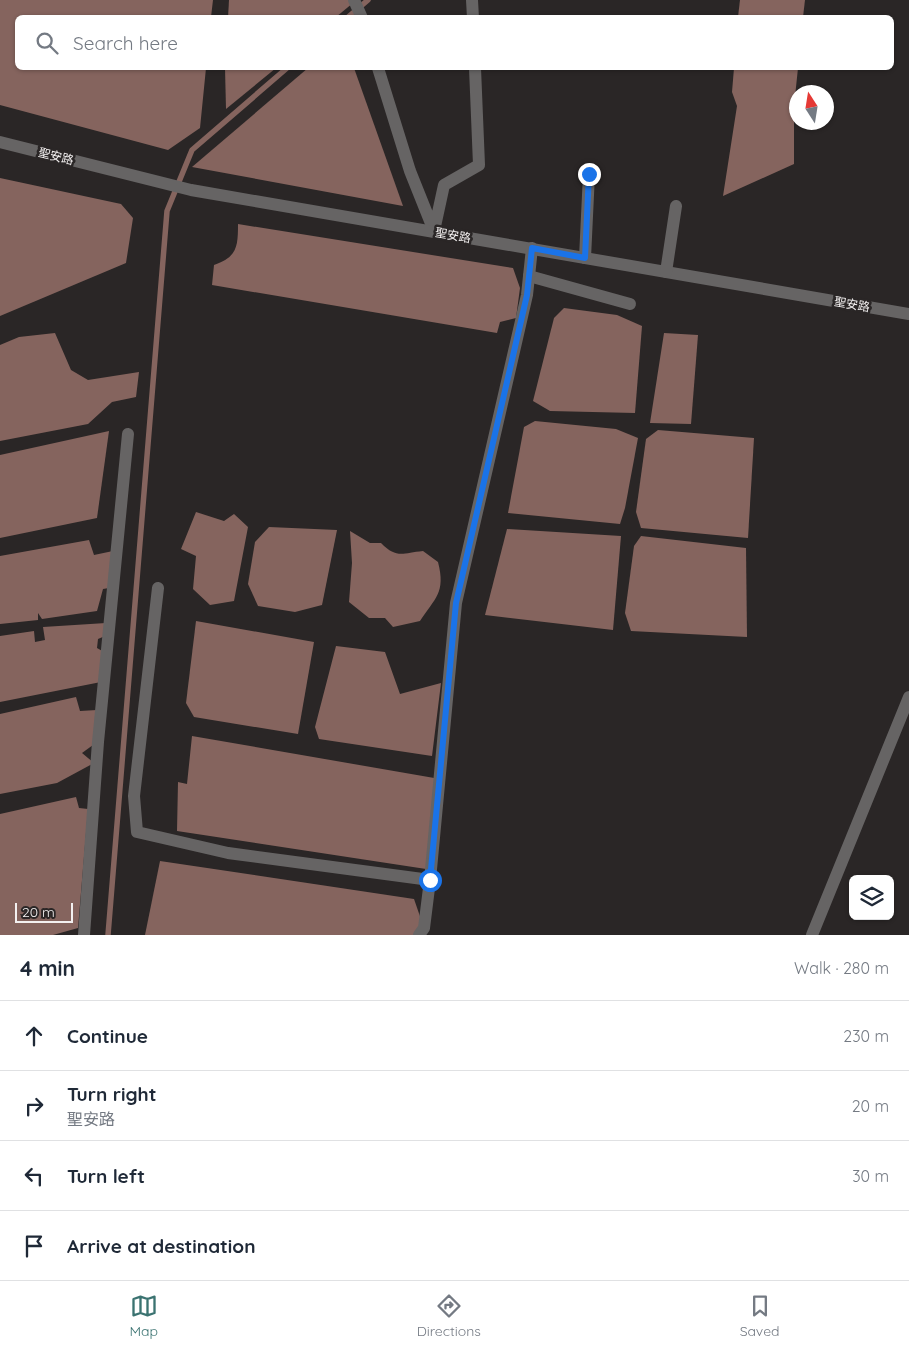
<!DOCTYPE html>
<meta charset="utf-8">
<style>
body{margin:0;font-family:Quicksand,"Noto Sans TC",sans-serif;background:#f2f2f3;color:#1f2937}
.controls{position:absolute;right:15px;bottom:15px;display:grid;overflow:hidden;border-radius:8px;box-shadow:0 1px 4px #0004}
.controls button{width:45px;height:45px;display:grid;place-items:center;padding:0;border:0;border-bottom:1px solid #e0e1e3;background:#fff;color:#1f2937;font:25px sans-serif}
.compass{position:absolute;left:789px;top:85px;width:45px;height:45px;border-radius:50%;background:#fff;box-shadow:0 1px 4px #0004;rotate:348deg}
.scale{position:absolute;left:15px;bottom:12px;width:58px;box-sizing:border-box;padding-left:5px;border:2px solid #f3f0f0;border-top:0;font-size:14px;line-height:18px;white-space:nowrap;color:#f3f0f0;-webkit-text-stroke:4px #2a2626;paint-order:stroke}
.stop{position:absolute;width:15px;height:15px;margin:-11px;border:4px solid #1a73e8;border-radius:50%;background:#fff}
.stop.end{background:#1a73e8;border-color:#fff;box-shadow:0 1px 5px #0008}
.list{margin:0;padding:0;list-style:none}
h2{display:flex;justify-content:space-between;align-items:center;height:65px;margin:0;padding:0 20px;font-size:21px}
h2 small{font-size:16px;font-weight:400;color:#747a83}
.list li{display:grid;grid-template-columns:32px 1fr auto;gap:15px;align-items:center;box-sizing:border-box;height:70px;padding:0 20px;border-top:1px solid #e0e1e3}
.list b{display:block;font-size:19px;white-space:nowrap}
.list p{margin:0;font-size:16px;white-space:nowrap;color:#747a83}
.list em{font-size:16px;font-style:normal;color:#747a83}
.icon{flex:none;width:28px;height:28px;fill:none;stroke:currentColor;stroke-width:2;stroke-linecap:round;stroke-linejoin:round}
.map{position:relative;flex:none;width:909px;height:935px;overflow:hidden}
.search{position:absolute;background:#fff;box-shadow:0 1px 4px #0004;left:15px;right:15px;top:15px;height:55px;display:flex;align-items:center;gap:12px;box-sizing:border-box;padding:0 18px;border-radius:8px;color:#747a83;font-size:19px}
.sheet{height:345px;background:#fff}
nav{display:flex;justify-content:space-around;align-items:center;box-sizing:border-box;height:70px;border-top:1px solid #e0e1e3;background:#fff;font-size:14px;color:#747a83}
nav a{display:grid;justify-items:center;gap:2px}
nav .on{color:#3b7371}
.map>svg:first-child{display:block}
.water{fill:#85645e}
.lines{fill:none;stroke-linecap:round;stroke-linejoin:round}
.stream{stroke:#85645e;stroke-width:5.5}
.minor{stroke:#666464;stroke-width:12}
.route{stroke:#1a73e8;stroke-width:6}
.labels{text-anchor:middle;dominant-baseline:central;stroke-width:5;stroke-linejoin:round;paint-order:stroke}
.street-label{font-size:12px;fill:#f3f0f0;stroke:#2a2626}
</style>
<div class="map">
<svg width="909" height="935" viewBox="0 0 909 935">
<rect width="100%" height="100%" fill="#2a2626"/>
<g class="water">
<polygon points="0,0 213,0 211,17 18,18 18,68 206,68 200,128 168,150 0,105"/>
<polygon points="229,0 352,0 353,3 336,17 228,18"/>
<polygon points="740,0 805,0 803,17 738,17"/>
<polygon points="225,68 276,68 226,109"/>
<polygon points="308,68 354,68 403,206 192,167"/>
<polygon points="734,68 798,68 794,106 794,164 723,196 737,106 732,92"/>
<polygon points="0,178 121,204 133,218 126,263 0,316"/>
<path d="M238,224L513,268L520,288L516,318L500,322L497,333L212,285L214,265C237,257 238,247 238,224Z"/>
<polygon points="564,308 617,315 642,326 635,413 550,411 533,401 554,318"/>
<polygon points="55,333 71,370 88,380 139,372 136,397 112,402 88,424 0,441 0,345 19,337"/>
<polygon points="664,333 698,335 691,424 650,423"/>
<polygon points="535,421 616,429 638,438 625,508 620,524 508,513 524,427"/>
<polygon points="658,430 754,438 748,538 641,528 636,512 646,439"/>
<polygon points="109,431 97,518 0,538 0,455"/>
<polygon points="196,512 224,521 234,514 248,527 234,601 210,605 193,589 196,556 181,549"/>
<polygon points="269,527 337,530 322,605 295,612 258,606 248,584 255,542"/>
<polygon points="507,529 621,536 613,630 485,615"/>
<path d="M350,531L370,543H381C397,559 402,553 423,551L438,562C446,593 435,598 420,621L393,627L385,618H369L349,602L352,563Z"/>
<polygon points="641,536 746,548 747,637 631,631 625,613 634,546"/>
<polygon points="89,540 94,555 113,551 109,588 103,589 97,611 42,619 38,613 38,620 0,624 0,556"/>
<polygon points="196,621 314,642 298,734 194,717 186,703"/>
<polygon points="106,623 105,636 98,639 97,648 104,652 101,682 0,702 0,636 34,631 35,642 45,640 43,627"/>
<polygon points="336,646 385,652 400,694 441,683 432,756 319,739 315,727"/>
<polygon points="76,697 80,711 97,710 93,745 82,753 94,763 57,783 0,794 0,714"/>
<polygon points="192,736 440,779 426,869 177,831 178,782 187,784"/>
<polygon points="76,797 79,808 88,809 78,928 53,935 0,935 0,814"/>
<polygon points="160,861 414,899 424,928 419,935 145,935"/>
</g>
<g class="lines">
<g class="stream">
<polyline points="347,18 368,0"/>
<polyline points="108,935 167,211 192,150 287,68"/>
</g>
<g class="minor">
<polyline points="354,0 362,18"/>
<polyline points="472,0 473,18"/>
<polyline points="378,68 410,171 434,231 444,185 479,165 475,68"/>
<polyline points="0,142 191,190 909,314"/>
<polyline points="585,258 589,174"/>
<polyline points="666,272 676,206"/>
<polyline points="529,276 630,304"/>
<polyline points="158,588 134,796 137,832 228,853 430,880"/>
<polyline points="84,935 98,742 128,434"/>
<polyline points="419,935 424,928 430,880 456,603 527,295 532,248"/>
<polyline points="812,935 909,697"/>
</g>
</g>
<g class="lines">
<polyline class="route" points="430,880 456,603 527,295 532,248 585,258 589,174"/>
</g>
<g class="labels">
<g class="street-label">
<text transform="translate(56 156) rotate(14)">聖安路</text>
<text transform="translate(453 235) rotate(10)">聖安路</text>
<text transform="translate(852 304) rotate(10)">聖安路</text>
</g>
</g>
</svg>
<div class="controls">
<button><svg class="icon" aria-label="layers" viewBox="0 0 24 24"><path d="M12 4l9 5-9 5-9-5zM3 14l9 5 9-5"/></svg></button>
</div>
<svg class="compass" viewBox="-18 -18 36 36"><path d="M0-13l5 13h-10z" fill="#e53935"/><path d="M0 13l5-13h-10z" fill="#747a83"/></svg>
<div class="scale">20 m</div>
<div class="stop" style="left:430px;top:880px"></div>
<div class="stop end" style="left:589px;top:174px"></div>
<div class="search"><svg class="icon" aria-label="search" viewBox="0 0 24 24"><circle cx="10" cy="10" r="6"/><path d="M15 15l6 6"/></svg>Search here</div>
</div>
<section class="sheet">
<h2>4 min<small>Walk · 280 m</small></h2>
<ul class="list">
<li><svg class="icon" aria-label="ahead" viewBox="0 0 24 24"><path d="M12 20V5M6 11l6-6 6 6"/></svg><div><b>Continue</b></div><em>230 m</em></li>
<li><svg class="icon" aria-label="right" viewBox="0 0 24 24"><path d="M7 20v-9h11M14 6l5 5-5 5"/></svg><div><b>Turn right</b><p>聖安路</p></div><em>20 m</em></li>
<li><svg class="icon" aria-label="left" viewBox="0 0 24 24"><path d="M17 20v-9H6M10 6l-5 5 5 5"/></svg><div><b>Turn left</b></div><em>30 m</em></li>
<li><svg class="icon" aria-label="arrive" viewBox="0 0 24 24"><path d="M6 21V4h12l-3 4 3 4H6"/></svg><div><b>Arrive at destination</b></div></li>
</ul>
</section>
<nav>
<a class="on"><svg class="icon" aria-label="map" viewBox="0 0 24 24"><path d="M3 6l6-2 6 2 6-2v14l-6 2-6-2-6 2zM9 4v14M15 6v14"/></svg>Map</a>
<a><svg class="icon" aria-label="directions" viewBox="0 0 24 24"><path d="M12 3l9 9-9 9-9-9zM9 14v-3h6M13 9l2 2-2 2"/></svg>Directions</a>
<a><svg class="icon" aria-label="saved" viewBox="0 0 24 24"><path d="M7 4h10v16l-5-4-5 4z"/></svg>Saved</a>
</nav>
